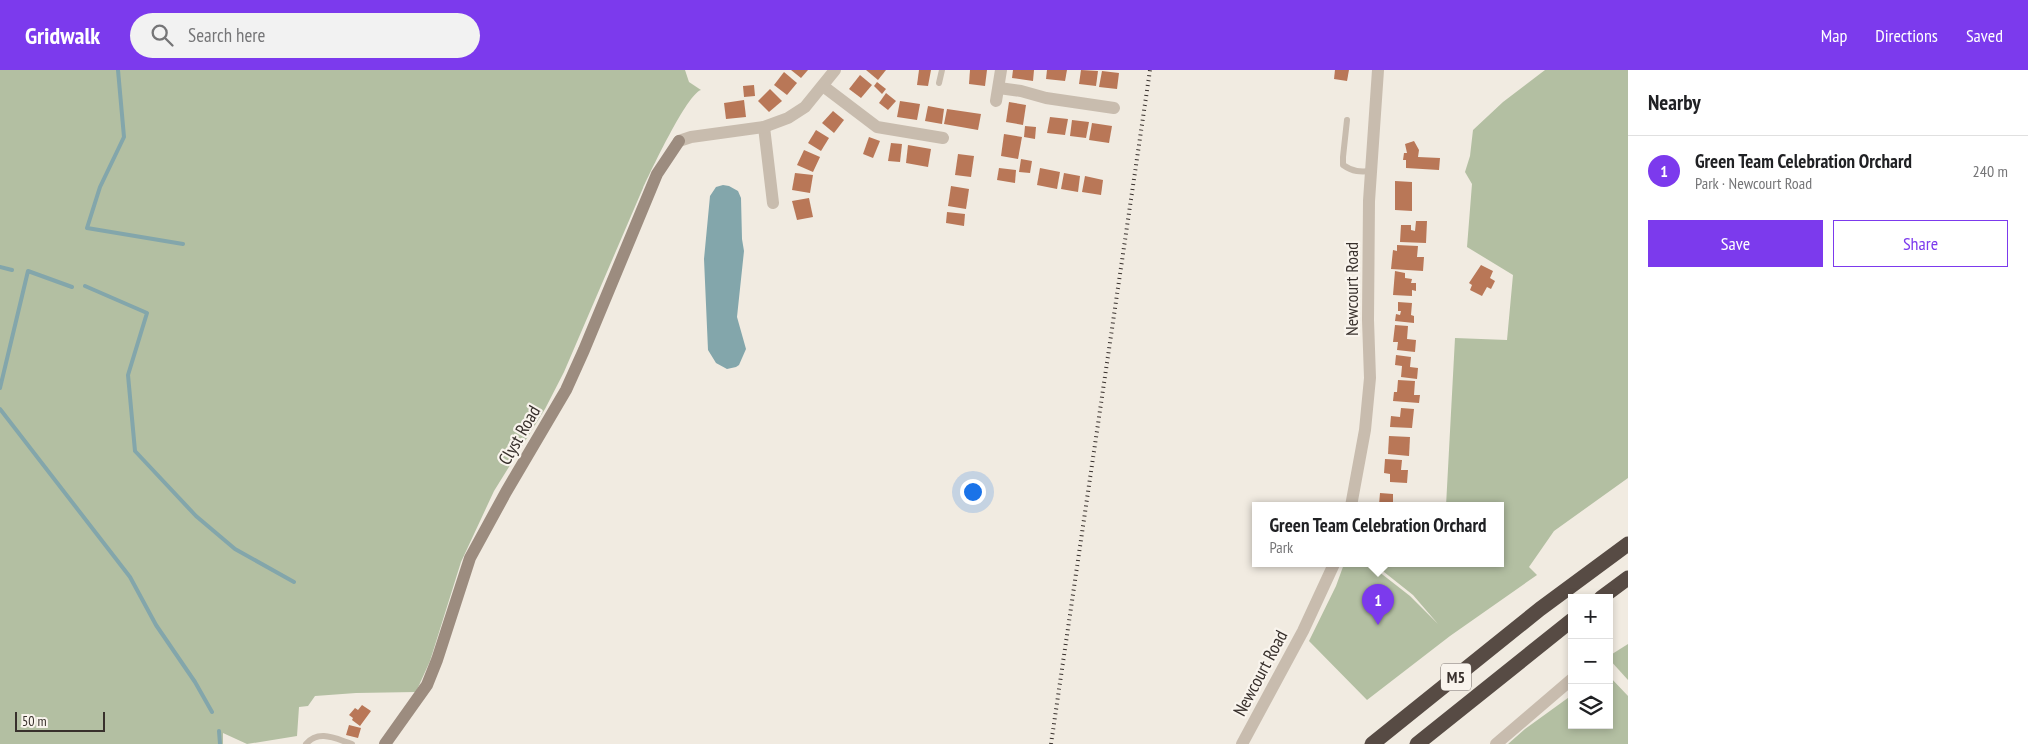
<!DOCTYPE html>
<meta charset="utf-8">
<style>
body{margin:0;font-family:"PT Sans Narrow",sans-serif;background:#f2f2f2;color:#202124}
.controls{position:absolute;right:15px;bottom:15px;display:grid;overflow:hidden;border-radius:0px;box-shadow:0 2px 8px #0003}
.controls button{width:45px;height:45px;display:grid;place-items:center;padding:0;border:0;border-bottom:1px solid #e0e0e0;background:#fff;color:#202124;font:25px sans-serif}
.scale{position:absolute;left:15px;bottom:12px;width:90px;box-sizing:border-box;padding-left:5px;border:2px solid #38302c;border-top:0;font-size:14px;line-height:18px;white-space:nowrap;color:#38302c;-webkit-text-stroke:4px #f9f4ed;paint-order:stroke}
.you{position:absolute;left:972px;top:421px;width:18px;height:18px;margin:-12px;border:4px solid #fff;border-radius:50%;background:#1a73e8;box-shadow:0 0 0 8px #1a73e833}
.badge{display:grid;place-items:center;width:32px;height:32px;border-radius:50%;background:#7c3aed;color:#fff;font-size:16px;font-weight:700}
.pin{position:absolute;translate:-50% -41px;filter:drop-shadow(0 1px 2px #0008)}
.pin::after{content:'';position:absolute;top:26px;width:18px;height:15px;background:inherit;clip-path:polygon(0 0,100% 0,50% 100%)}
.popup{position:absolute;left:1252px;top:432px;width:252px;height:65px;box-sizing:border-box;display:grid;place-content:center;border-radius:0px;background:#fff;filter:drop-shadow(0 1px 4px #0005);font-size:16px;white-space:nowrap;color:#757577}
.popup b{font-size:19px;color:#202124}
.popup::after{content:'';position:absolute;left:50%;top:100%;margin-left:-10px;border:10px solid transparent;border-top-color:#fff}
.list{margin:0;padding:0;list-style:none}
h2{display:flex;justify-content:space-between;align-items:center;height:65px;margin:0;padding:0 20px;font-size:21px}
h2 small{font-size:16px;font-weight:400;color:#757577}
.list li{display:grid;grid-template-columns:32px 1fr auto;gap:15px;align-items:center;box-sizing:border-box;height:70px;padding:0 20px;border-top:1px solid #e0e0e0}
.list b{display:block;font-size:19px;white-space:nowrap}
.list p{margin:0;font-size:16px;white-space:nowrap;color:#757577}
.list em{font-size:16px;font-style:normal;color:#757577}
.actions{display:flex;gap:10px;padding:15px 20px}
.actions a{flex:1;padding:11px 0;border:1px solid #7c3aed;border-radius:0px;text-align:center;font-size:18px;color:#7c3aed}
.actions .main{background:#7c3aed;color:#fff}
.icon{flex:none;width:28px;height:28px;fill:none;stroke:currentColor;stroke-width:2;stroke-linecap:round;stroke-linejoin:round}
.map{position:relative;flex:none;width:1628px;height:674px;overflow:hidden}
header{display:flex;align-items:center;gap:30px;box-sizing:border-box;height:70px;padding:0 25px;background:#7c3aed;color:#fff}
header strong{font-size:24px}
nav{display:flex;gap:28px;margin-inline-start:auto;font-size:18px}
.search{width:350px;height:45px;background:#f2f2f2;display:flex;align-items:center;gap:12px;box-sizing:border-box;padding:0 18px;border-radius:28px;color:#757577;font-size:19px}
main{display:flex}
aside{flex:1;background:#fff}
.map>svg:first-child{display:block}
.green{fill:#b3bfa2}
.water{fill:#83a6ab}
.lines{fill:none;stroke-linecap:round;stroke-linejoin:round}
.stream{stroke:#83a6ab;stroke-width:4}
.building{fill:#b97757}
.lane{stroke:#c8bcae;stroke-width:6}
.street{stroke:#c8bcae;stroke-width:12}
.secondary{stroke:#9c8c7f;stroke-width:12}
.highway{stroke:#574b44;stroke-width:15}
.rail{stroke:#38302c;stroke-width:4;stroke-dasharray:1 4;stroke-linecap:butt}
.labels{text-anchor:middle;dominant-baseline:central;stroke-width:4.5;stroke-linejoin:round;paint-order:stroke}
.shield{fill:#f9f4ed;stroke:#726b66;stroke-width:1}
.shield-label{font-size:16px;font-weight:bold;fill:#38302c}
.street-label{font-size:18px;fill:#38302c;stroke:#f9f4ed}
</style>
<header>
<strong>Gridwalk</strong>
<div class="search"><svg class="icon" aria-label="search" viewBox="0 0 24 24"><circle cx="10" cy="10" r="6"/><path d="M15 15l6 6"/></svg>Search here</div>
<nav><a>Map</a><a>Directions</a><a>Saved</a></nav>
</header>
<main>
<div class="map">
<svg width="1628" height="674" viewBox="0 0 1628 674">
<rect width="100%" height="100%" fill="#f1ebe1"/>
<g class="green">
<path d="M0,0H685L689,12L701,20C687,24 651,101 643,118L564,302L545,339L494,421L461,492L430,591L416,622L356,623L315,626L308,636L299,637L297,666L247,674L223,663V674H0Z"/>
<polygon points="1545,0 1628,0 1628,408 1554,461 1529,497 1537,505 1450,566 1367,630 1309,571 1336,516 1344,494 1369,494 1410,526 1438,554 1413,525 1374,494 1500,494 1500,436 1446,436 1455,268 1507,270 1513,205 1467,177 1472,114 1465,102 1470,86 1473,60 1503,32"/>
<polygon points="1628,574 1628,610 1609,589 1609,586"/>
<polygon points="1609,606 1628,626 1628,674 1508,674 1525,659 1572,625 1572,655 1609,655"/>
</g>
<polygon class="water" points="723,115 729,116 738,121 741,128 742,169 744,181 737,247 746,279 739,295 736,297 727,299 716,293 708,280 704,189 710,126 716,117"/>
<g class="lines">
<g class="stream">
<polyline points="118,0 124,67 100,117 87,158 183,174"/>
<polyline points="0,197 12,200"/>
<polyline points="85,216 147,243 128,305 135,381 196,446 235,479 294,512"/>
<polyline points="0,318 28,201 72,217"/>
<polyline points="0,339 130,507 156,555 195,612 212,642"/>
<polyline points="219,661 220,674"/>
</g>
</g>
<g class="building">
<polygon points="791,0 808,0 801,8"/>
<polygon points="866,0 886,0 878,10"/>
<polygon points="919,0 931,0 928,16 917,15"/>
<polygon points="970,0 987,0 985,16 969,14"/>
<polygon points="1013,0 1034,0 1033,11 1012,8"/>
<polygon points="1047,0 1067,0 1065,11 1046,9"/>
<polygon points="1081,0 1098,1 1096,16 1079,14"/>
<polygon points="1335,0 1349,0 1347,11 1334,9"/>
<polygon points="1102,1 1119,3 1117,19 1099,17"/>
<polygon points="784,2 797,13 787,25 774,15"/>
<polygon points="860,5 872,15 861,28 849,19"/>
<polygon points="877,12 886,19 882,24 874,16"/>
<polygon points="754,15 755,26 744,27 743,16"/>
<polygon points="770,19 782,31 769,42 758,31"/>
<polygon points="886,23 896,31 888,40 879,33"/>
<polygon points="744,30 746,47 726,49 724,33"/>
<polygon points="900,31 920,34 917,50 897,47"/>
<polygon points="1009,32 1026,35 1023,55 1006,52"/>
<polygon points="928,36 944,39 942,54 925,51"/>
<polygon points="947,39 981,44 978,60 944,54"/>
<polygon points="833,41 844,50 834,63 822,53"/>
<polygon points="1050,47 1068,49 1065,65 1047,63"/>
<polygon points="1072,50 1089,52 1086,68 1070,66"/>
<polygon points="1092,53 1112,56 1109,73 1089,70"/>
<polygon points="1025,56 1036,57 1035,69 1024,67"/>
<polygon points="816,60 829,68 821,81 808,73"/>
<polygon points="1004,64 1022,67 1018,89 1001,86"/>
<polygon points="869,67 880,71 873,88 863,84"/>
<polygon points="1414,71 1419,80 1418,87 1440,88 1439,100 1406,98 1406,90 1403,90 1404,83 1407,83 1405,74"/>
<polygon points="891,73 902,74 900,92 888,91"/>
<polygon points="908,75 931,79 928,97 906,93"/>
<polygon points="804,80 820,87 813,102 797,95"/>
<polygon points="958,84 974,86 971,107 955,105"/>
<polygon points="1021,89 1032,91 1030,103 1019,102"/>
<polygon points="999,98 1016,100 1015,113 997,110"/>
<polygon points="1040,98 1060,102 1057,119 1037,115"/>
<polygon points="795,103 813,105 810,123 792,120"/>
<polygon points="1064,103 1080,106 1078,122 1061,119"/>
<polygon points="1085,106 1103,110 1101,125 1082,122"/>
<polygon points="1395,111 1412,112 1412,141 1395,140"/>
<polygon points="951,116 969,119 966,139 948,136"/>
<polygon points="809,128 813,147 797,150 792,131"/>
<polygon points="947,142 965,144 964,156 946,153"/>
<polygon points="1416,151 1427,151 1426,173 1400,172 1401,155 1411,155 1411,160 1415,161"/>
<polygon points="1397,175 1418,176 1417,187 1424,187 1423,201 1391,199 1393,180 1397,181"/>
<polygon points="1481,195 1493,201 1490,208 1495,211 1491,219 1487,217 1482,226 1470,220 1472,215 1469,213"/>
<polygon points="1395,201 1405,203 1405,208 1412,209 1411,213 1416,213 1416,221 1412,220 1412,226 1393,225"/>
<polygon points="1398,232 1412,233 1411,245 1414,246 1414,253 1395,251 1396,244 1400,245 1401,241 1398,241"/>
<polygon points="1395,255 1408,256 1407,269 1416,270 1415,282 1397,280 1398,272 1393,272"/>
<polygon points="1396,285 1411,287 1410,297 1418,298 1417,309 1401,307 1402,296 1395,295"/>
<polygon points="1398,310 1415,311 1414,325 1420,325 1419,333 1393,331 1394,322 1397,322"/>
<polygon points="1401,338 1414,339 1412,358 1390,357 1391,346 1400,347"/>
<polygon points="1389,366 1410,367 1409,386 1388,384"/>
<polygon points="1385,389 1402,390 1401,400 1408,400 1407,413 1390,412 1390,404 1384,403"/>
<polygon points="1380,423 1393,424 1393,436 1379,435"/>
<polygon points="362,635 371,641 360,656 352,650 353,648 349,645 355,638 358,640"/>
<polygon points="349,655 361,658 358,668 346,665"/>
</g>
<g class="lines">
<g class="lane">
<polyline points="939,13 942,0"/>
<path d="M1347,50L1343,87V95C1353,102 1360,102 1372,101"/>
<path d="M306,674C319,659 336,669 352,674"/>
</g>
<g class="street">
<polyline points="823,16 877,57 943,68"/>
<polyline points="999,18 1021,21 1046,28 1114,38"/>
<polyline points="996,31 1001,0"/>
<polyline points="764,57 773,133"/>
<polyline points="679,71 691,67 764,57 788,48 805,37 835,0"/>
<polyline points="1351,436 1365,360 1370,308 1368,250 1369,131 1378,0"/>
<polyline points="1242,674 1303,561 1334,494"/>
<polyline points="1496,674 1572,609"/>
</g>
<polyline class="secondary" points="385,674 427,615 437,590 470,488 506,422 566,320 584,280 657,104 679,71"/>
<g class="highway">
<polyline points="1601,528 1628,508"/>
<polyline points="1372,674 1540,539 1628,474"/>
<polyline points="1417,674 1572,550"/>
</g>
<polyline class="rail" points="1051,674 1150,0"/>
</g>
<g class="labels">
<rect class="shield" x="1441" y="593.5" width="30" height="27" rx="4"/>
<g class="shield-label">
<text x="1456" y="607">M5</text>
</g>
<g class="street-label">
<text transform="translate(1351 219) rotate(-90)">Newcourt Road</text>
<text transform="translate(519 365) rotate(-60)">Clyst Road</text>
<text transform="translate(1260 603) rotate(-62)">Newcourt Road</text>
</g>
</g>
</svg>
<div class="controls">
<button>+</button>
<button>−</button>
<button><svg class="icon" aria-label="layers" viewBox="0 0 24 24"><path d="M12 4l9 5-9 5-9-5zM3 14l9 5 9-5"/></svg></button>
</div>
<div class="scale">50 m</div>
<div class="you"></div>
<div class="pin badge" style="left:1378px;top:555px">1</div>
<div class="popup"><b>Green Team Celebration Orchard</b>Park</div>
</div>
<aside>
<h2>Nearby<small></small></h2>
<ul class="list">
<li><span class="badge">1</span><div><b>Green Team Celebration Orchard</b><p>Park · Newcourt Road</p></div><em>240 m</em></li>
</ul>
<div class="actions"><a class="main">Save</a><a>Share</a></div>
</aside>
</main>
